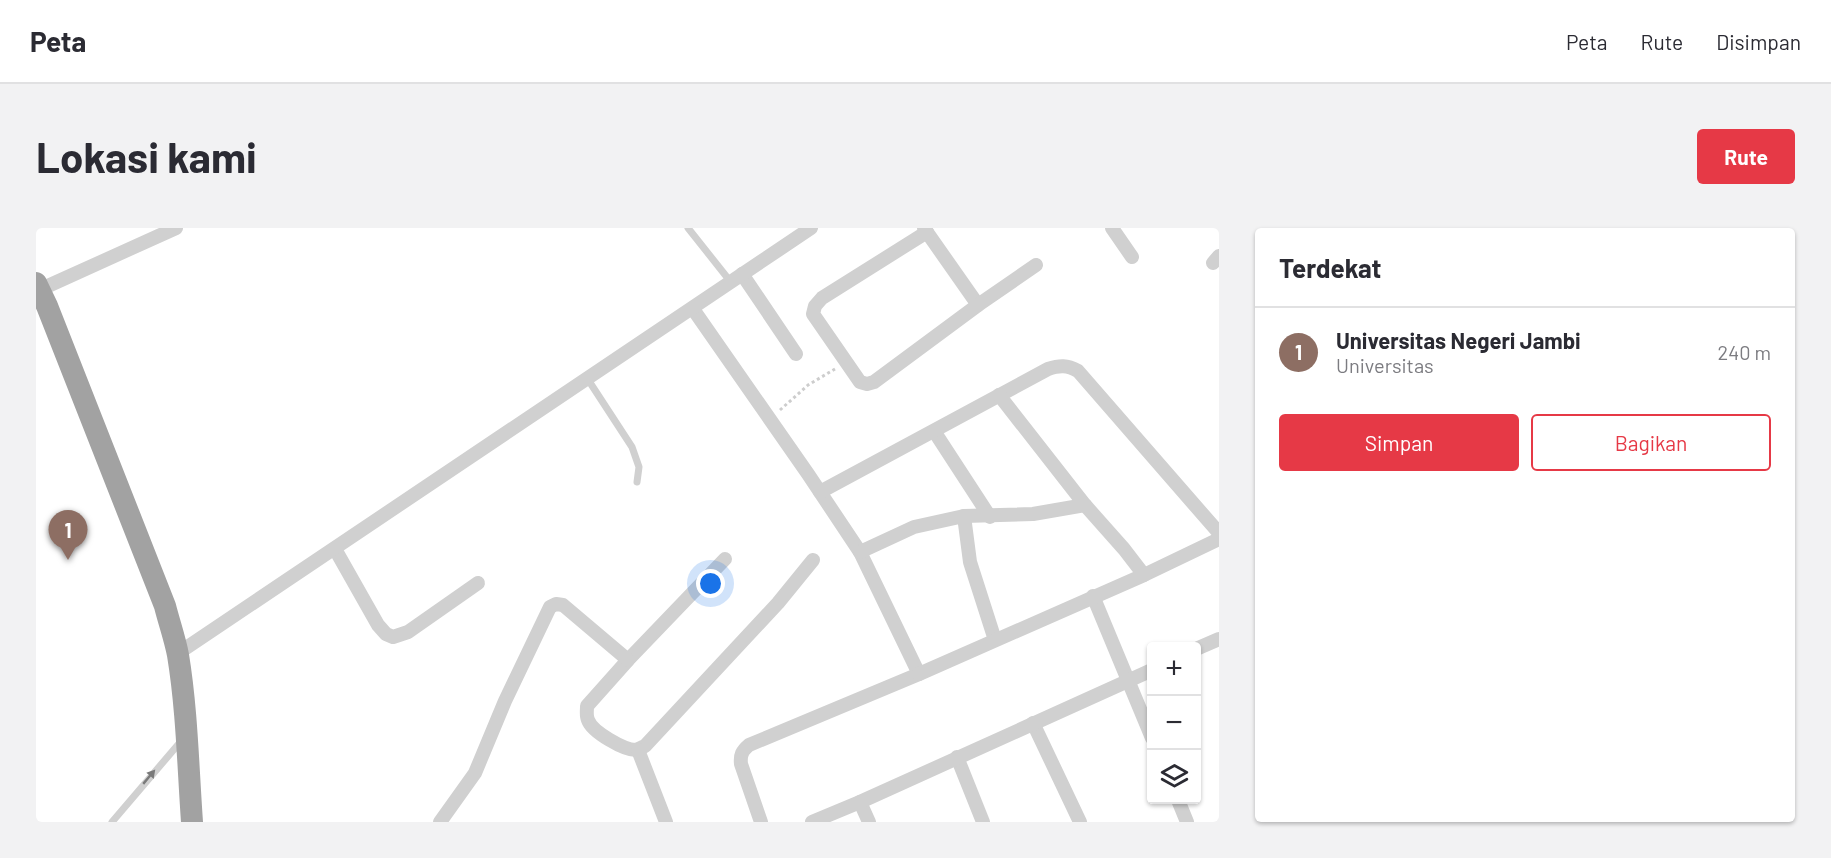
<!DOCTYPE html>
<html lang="id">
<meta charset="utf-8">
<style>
body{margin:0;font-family:Barlow,sans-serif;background:#f2f2f3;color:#2b2b33}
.controls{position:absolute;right:18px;bottom:18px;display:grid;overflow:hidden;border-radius:6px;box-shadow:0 2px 4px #0004}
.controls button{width:54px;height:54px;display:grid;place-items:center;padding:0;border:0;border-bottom:2px solid #e1e1e2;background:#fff;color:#2b2b33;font:30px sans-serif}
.you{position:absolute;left:675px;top:356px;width:21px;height:21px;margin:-15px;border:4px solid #fff;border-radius:50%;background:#1a73e8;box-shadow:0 0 0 9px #1a73e833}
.badge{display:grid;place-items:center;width:39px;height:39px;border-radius:50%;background:#e63946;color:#fff;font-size:20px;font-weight:700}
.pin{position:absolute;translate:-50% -50px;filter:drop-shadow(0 2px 3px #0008)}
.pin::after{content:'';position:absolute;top:32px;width:21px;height:18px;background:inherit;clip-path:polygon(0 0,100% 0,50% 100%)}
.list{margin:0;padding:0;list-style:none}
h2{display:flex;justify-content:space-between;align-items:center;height:78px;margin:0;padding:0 24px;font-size:26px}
h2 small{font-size:20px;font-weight:400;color:#7c7c81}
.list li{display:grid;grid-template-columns:39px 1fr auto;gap:18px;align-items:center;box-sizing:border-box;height:90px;padding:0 24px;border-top:2px solid #e1e1e2}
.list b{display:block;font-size:22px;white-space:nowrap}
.list p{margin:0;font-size:20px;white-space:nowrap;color:#7c7c81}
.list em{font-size:20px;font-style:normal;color:#7c7c81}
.actions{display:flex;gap:12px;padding:18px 24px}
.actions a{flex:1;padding:14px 0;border:2px solid #e63946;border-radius:6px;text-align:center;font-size:21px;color:#e63946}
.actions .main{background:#e63946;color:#fff}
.icon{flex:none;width:33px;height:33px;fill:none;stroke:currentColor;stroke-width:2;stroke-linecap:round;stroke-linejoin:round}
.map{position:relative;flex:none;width:1183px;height:594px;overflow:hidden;border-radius:6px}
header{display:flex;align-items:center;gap:36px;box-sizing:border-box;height:84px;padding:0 30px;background:#fff;border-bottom:2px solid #e1e1e2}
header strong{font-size:28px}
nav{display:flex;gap:33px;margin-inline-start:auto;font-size:21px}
.intro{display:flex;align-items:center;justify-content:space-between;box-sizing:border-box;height:144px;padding:0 36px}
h1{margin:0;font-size:42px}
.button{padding:15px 27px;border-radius:6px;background:#e63946;color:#fff;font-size:21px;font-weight:700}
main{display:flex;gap:36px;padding:0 36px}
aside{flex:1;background:#fff;border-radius:6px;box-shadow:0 2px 4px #0004}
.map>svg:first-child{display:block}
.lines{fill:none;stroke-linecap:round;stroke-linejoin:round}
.path{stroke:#cdcdcd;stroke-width:3;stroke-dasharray:3 3;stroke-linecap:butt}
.service{stroke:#d0d0d0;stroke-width:7}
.minor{stroke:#d0d0d0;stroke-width:14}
.trunk{stroke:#a2a2a2;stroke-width:22}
.oneway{fill:#7a7a7a}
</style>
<header>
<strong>Peta</strong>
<nav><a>Peta</a><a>Rute</a><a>Disimpan</a></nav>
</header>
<div class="intro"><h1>Lokasi kami</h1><a class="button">Rute</a></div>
<main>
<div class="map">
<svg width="1183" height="594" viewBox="0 0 1183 594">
<rect width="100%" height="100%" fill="#fff"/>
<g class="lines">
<polyline class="path" points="744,182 772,157 799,141"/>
<g class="service">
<polyline points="652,0 694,53"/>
<polyline points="551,150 596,219 603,239 601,254"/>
<polyline points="76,594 146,512"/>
</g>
<g class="minor">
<polyline points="888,0 942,77"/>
<polyline points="1076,0 1096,29"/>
<polyline points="891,4 786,70 779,78 777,86 824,154 831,156 838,154 942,77 1000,37"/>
<polyline points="1177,35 1183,28"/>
<polyline points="706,46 760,126"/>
<polyline points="3,62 140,0"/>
<path d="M657,81L772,246L824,324L883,446L713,517C706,523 704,527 705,536L725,594"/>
<polyline points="898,203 954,289"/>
<path d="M784,264L1012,141C1024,137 1031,137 1042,143L1183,305"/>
<polyline points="1049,277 1088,321 1108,347"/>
<polyline points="928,288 934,334 959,412"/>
<polyline points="299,321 342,397 350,406 357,409 372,404 442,355"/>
<polyline points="824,324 878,299 928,288 997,286 1049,277 963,167"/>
<path d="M689,331L592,432L551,478C551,483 550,488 552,492C556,504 588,522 600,522C603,521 606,519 609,518L742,375L777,332"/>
<polyline points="1057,368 1116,510"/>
<polyline points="1160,421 1183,411"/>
<polyline points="141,426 775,0"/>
<polyline points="883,446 1108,347 1183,311"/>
<polyline points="997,495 1044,594"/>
<polyline points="602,522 630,594"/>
<polyline points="921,529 947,594"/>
<polyline points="1142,572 1151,594"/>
<polyline points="824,574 833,594"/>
<polyline points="404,594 439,545 469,473 514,379 520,376 527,377 592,432"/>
<polyline points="776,594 824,574 1116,442"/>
</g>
<path class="trunk" d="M0,55L11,78L129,378C133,394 139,411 142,427C151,482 152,538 156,594"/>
</g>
<defs><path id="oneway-solid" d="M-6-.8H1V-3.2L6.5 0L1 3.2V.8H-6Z" transform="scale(1.5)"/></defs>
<use class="oneway" href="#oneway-solid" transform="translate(113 549) rotate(-50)"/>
</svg>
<div class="controls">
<button>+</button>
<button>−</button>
<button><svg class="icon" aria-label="layers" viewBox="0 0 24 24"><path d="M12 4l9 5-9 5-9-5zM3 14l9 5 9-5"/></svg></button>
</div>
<div class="you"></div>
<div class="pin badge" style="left:32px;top:332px;background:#8d6e63">1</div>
</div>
<aside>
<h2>Terdekat<small></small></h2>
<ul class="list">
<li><span class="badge" style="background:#8d6e63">1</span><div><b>Universitas Negeri Jambi</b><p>Universitas</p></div><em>240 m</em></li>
</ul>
<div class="actions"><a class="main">Simpan</a><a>Bagikan</a></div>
</aside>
</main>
